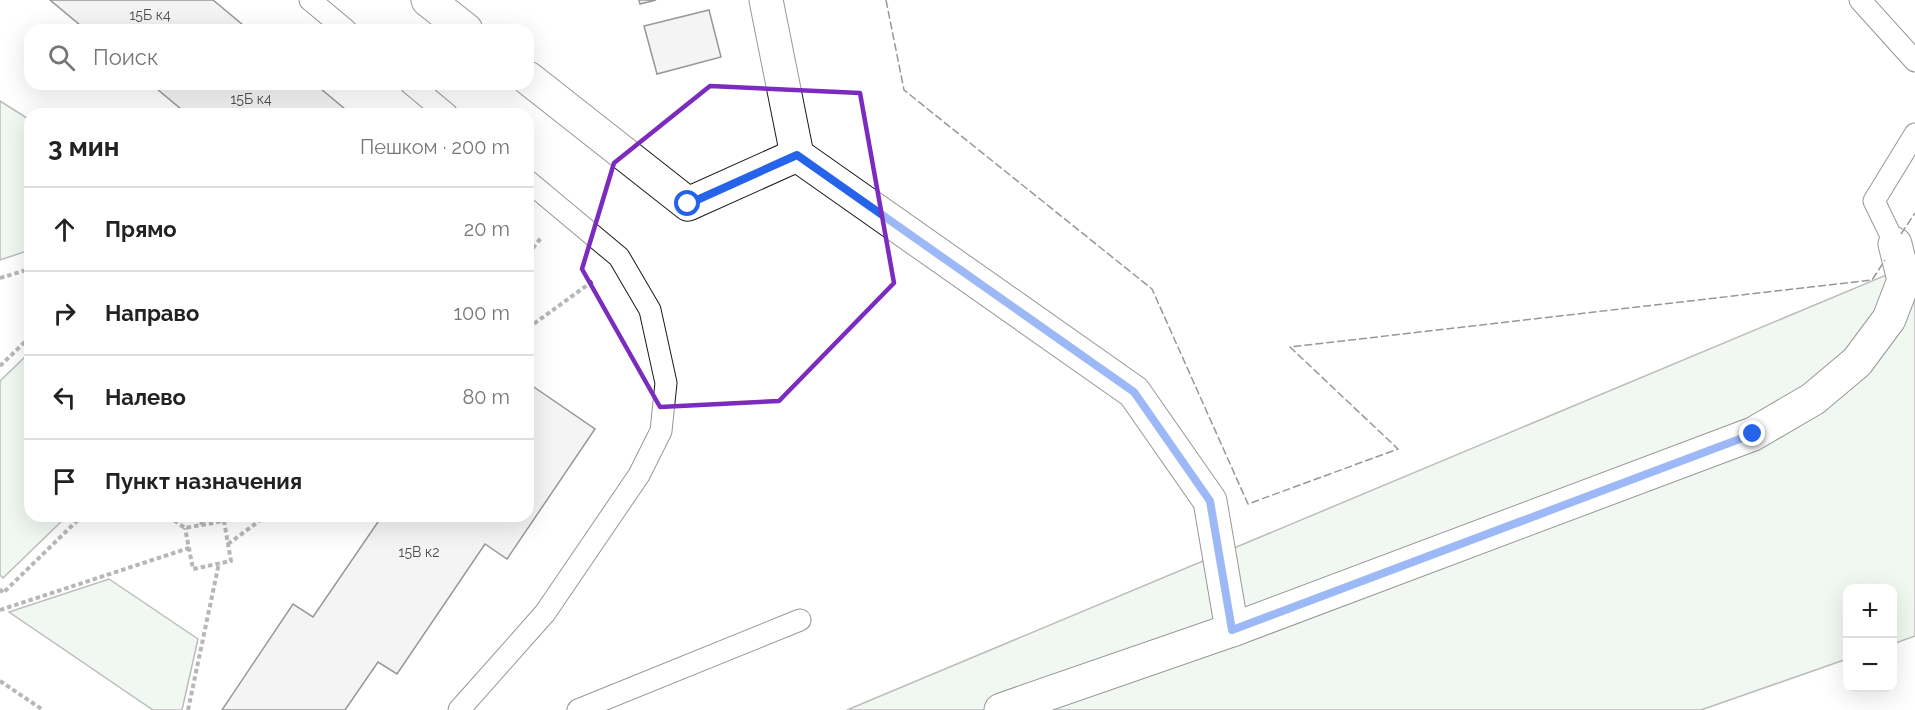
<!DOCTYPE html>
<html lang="ru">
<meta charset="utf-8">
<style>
body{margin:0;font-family:Raleway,sans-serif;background:#f6f6f6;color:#222}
.controls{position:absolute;right:18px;bottom:18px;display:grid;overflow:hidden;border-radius:12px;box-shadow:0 6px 24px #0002}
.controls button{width:54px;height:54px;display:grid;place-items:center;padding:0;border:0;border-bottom:2px solid #e0e0e0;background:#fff;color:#222;font:30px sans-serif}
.stop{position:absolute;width:18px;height:18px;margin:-14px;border:4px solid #2563eb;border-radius:50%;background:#fff}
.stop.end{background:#2563eb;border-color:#fff;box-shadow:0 2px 6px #0008}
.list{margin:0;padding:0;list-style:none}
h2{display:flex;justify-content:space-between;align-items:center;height:78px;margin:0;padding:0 24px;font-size:26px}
h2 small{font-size:20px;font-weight:400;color:#767676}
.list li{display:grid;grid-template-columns:39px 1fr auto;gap:18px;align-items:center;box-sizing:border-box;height:84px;padding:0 24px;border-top:2px solid #e0e0e0}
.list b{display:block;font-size:22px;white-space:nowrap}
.list em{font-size:20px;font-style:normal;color:#767676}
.icon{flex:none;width:33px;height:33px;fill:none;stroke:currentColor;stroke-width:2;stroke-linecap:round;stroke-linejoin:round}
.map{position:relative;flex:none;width:1915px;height:710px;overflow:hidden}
.search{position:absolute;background:#fff;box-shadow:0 6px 24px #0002;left:24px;top:24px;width:510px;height:66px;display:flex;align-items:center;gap:15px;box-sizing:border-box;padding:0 21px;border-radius:18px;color:#767676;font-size:22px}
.panel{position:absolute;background:#fff;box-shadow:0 6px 24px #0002;left:24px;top:108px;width:510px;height:414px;border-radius:18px}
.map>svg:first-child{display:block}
.green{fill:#e0efe3;stroke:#6a6a6a;stroke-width:1.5}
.building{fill:#e6e6e6;stroke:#1a1a1a;stroke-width:1.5}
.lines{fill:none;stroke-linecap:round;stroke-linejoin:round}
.lane-casing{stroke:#1a1a1a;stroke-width:23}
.street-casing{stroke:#1a1a1a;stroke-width:35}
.path{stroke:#5f5f5f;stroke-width:4;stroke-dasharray:4.5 3;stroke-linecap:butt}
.lane{stroke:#fff;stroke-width:21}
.street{stroke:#fff;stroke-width:33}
.fence{stroke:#1a1a1a;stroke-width:1.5;stroke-dasharray:8 3;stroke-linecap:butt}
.route{stroke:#2563eb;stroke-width:8}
.marked{fill:none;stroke:#7b2cbf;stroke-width:4.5;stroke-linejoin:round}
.labels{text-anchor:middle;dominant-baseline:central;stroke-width:4.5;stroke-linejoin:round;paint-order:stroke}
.number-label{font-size:14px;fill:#4d4d4d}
</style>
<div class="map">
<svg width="1915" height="710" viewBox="0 0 1915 710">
<rect width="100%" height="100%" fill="#fff"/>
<g class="green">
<polygon points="0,101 30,120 30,250 0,260"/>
<polygon points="1915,263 1915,636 1893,644 1892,588 1848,588 1847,659 1701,710 847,710"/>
<polygon points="30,352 30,516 67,516 3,578 0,575 0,381"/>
<polygon points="109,579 198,639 182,710 153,710 9,612"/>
</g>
<g class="building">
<polygon points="50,0 213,0 249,30 86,30"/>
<polygon points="639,0 656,0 640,4"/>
<polygon points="709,10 721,57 657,74 644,26"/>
<polygon points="151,84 315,84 351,114 187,114"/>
<polygon points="528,383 595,429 507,559 485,544 397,674 378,662 345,710 222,710 293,604 313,617 382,516 528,516"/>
</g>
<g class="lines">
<g class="lane-casing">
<g id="lane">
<polyline points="310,0 346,30"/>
<polyline points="1860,0 1915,61"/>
<polyline points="411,84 447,114"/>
<polyline points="1895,244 1874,201 1915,134"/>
<polyline points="459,710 545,613 639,475 661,431 666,383 650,310 619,257 528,181"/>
<polyline points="578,710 800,620"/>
</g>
</g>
<g class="street-casing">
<g id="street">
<polyline points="428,0 466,30"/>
<polyline points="766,0 797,155 1134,392 1210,501 1232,630"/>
<polyline points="528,78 688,204 797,155"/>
<polyline points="1001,710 1232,630 1753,434 1813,399 1857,362 1889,319 1904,280 1895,244"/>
</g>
</g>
<g class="path">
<polyline points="528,254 541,238"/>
<polyline points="0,278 30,269"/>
<polyline points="528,328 593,281"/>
<polyline points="0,366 30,337"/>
<polyline points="168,516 185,528 224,521 231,561 193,569 185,528"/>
<polyline points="201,525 204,516"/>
<polyline points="228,544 266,516"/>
<polyline points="0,589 3,593 82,516"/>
<polyline points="0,610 189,548"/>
<polyline points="0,681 43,710"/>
<polyline points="188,710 219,563"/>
</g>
<use href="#lane" class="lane"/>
<use href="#street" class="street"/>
<g class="fence">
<polyline points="886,0 904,90 1152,289 1248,504 1398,449 1290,347 1872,280 1885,260"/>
<polyline points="1901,234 1915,213"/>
</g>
</g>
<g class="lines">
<polyline class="route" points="688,204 797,155 1134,392 1210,501 1232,630 1753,434"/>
</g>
<path d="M0 0H1915V710H0ZM710,86L860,93L894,283L779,401L660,407L582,269L614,163Z" fill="#fff" fill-opacity=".55" fill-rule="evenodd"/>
<path class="marked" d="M710,86L860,93L894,283L779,401L660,407L582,269L614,163Z"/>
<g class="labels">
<g class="number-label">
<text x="150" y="15">15Б к4</text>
<text x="251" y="99">15Б к4</text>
<text x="419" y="552">15В к2</text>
</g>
</g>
</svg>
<div class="controls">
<button>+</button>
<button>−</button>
</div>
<div class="stop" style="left:688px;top:204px"></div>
<div class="stop end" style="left:1753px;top:434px"></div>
<div class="search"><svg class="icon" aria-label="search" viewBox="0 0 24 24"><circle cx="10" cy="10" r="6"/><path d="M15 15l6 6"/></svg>Поиск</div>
<section class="panel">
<h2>3 мин<small>Пешком · 200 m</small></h2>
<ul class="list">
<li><svg class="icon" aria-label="ahead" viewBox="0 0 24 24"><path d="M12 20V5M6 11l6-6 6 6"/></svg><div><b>Прямо</b></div><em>20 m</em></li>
<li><svg class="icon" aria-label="right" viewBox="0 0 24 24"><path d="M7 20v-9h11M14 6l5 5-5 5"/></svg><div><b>Направо</b></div><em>100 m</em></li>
<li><svg class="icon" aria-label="left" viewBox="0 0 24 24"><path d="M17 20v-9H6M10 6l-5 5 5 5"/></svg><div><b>Налево</b></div><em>80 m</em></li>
<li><svg class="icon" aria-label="arrive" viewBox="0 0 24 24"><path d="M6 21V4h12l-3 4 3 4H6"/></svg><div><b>Пункт назначения</b></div></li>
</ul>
</section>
</div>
